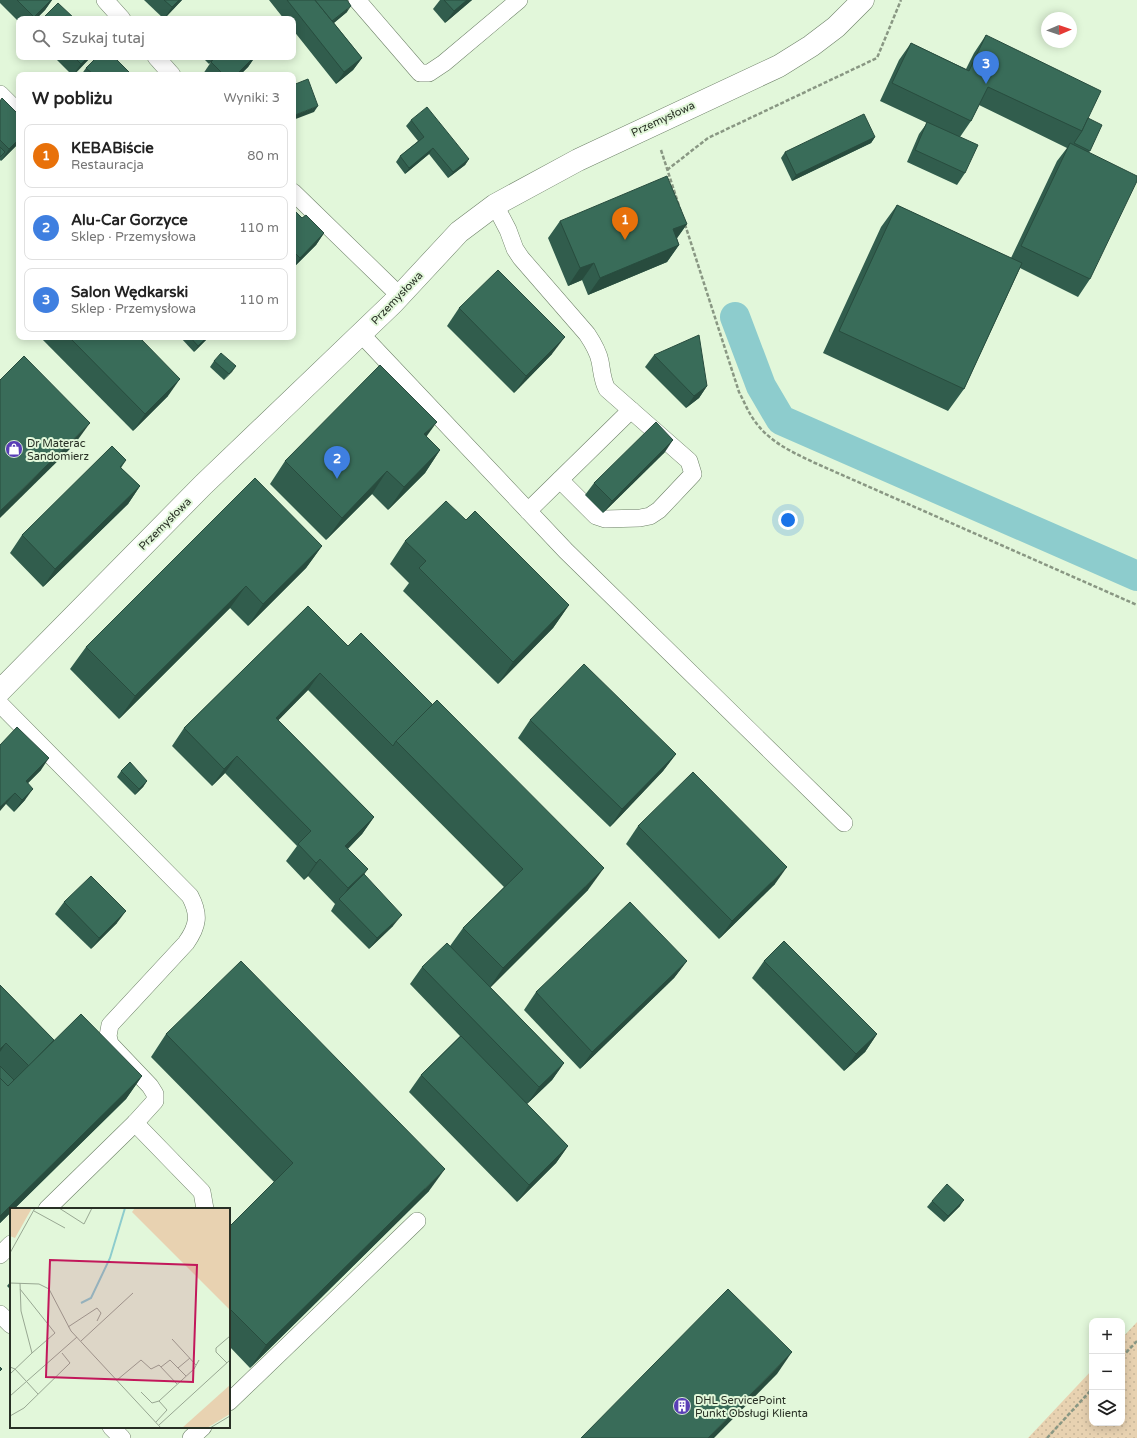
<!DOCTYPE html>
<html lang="pl">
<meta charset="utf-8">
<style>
body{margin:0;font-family:"Varela Round",sans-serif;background:#f2f2f2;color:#222}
.controls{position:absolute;right:12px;bottom:12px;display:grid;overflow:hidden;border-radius:8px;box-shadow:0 2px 10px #0003}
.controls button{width:36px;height:36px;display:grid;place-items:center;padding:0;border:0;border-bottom:1px solid #e0e0e0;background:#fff;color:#222;font:20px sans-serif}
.compass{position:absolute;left:1041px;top:12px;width:36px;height:36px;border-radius:50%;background:#fff;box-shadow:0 2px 10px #0003;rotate:88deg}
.you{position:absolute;left:788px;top:520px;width:14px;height:14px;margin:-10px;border:3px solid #fff;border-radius:50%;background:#1a73e8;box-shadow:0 0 0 6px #1a73e833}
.badge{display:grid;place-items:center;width:26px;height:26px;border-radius:50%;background:#db2777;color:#fff;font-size:13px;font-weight:700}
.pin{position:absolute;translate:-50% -33px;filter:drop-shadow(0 1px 2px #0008)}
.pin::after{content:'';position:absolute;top:21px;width:14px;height:12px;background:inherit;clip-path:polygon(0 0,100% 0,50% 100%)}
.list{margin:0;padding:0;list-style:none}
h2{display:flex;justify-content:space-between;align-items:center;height:52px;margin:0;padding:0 16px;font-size:17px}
h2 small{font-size:13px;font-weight:400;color:#767676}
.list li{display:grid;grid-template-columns:26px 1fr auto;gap:12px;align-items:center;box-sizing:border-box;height:64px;margin:0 8px 8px;padding:0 8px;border:1px solid #e0e0e0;border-radius:8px}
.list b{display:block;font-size:15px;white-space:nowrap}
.list p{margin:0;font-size:13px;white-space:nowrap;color:#767676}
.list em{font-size:13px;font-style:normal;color:#767676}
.icon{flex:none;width:22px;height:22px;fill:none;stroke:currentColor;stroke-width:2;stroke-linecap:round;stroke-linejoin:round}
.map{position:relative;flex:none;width:1137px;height:1438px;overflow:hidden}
.search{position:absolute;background:#fff;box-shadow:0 2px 10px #0003;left:16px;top:16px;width:280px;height:44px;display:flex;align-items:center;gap:10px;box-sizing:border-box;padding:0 14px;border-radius:8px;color:#767676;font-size:15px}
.panel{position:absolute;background:#fff;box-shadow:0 2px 10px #0003;left:16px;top:72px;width:280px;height:268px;border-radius:8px}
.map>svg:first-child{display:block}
.garden{fill:url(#garden-dots)}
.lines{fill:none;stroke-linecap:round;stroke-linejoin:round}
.canal{stroke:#8dcccd;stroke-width:30}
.lane-casing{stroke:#6e8168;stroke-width:18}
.street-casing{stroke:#6e8168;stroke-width:23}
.path{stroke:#899783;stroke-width:2.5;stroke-dasharray:4 2;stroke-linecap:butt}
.lane{stroke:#fff;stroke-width:17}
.street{stroke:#fff;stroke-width:22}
.wall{fill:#315d4d}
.shaded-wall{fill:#284c3e}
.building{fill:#396c59;stroke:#284c3e}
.labels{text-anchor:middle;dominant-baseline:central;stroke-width:4;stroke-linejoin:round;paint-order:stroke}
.street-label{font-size:11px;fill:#283025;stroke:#e2f7da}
.poi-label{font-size:11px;fill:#283025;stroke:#e2f7da;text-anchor:start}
.inset-river{fill:none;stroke:#8dcccd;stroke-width:2}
.inset-road{fill:none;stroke:#98a792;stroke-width:1}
.view{fill:#c2185b;fill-opacity:0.15;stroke:#c2185b;stroke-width:2}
.inset-edge{fill:none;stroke:#283025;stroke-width:2}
</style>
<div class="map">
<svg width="1137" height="1438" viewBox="0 0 1137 1438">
<defs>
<pattern id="garden-dots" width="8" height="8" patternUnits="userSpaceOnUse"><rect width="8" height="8" fill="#e8d2b1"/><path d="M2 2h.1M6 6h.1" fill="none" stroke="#c7b598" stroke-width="1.8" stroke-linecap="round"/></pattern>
</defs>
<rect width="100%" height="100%" fill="#e2f7da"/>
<polygon class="garden" points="1137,1322 1137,1438 1028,1438 1092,1370 1092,1423 1122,1423 1122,1338"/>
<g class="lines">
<polyline class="canal" points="735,317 761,386 781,420 1137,576"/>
<g class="lane-casing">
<g id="lane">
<polyline points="105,0 122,19"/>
<polyline points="357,0 420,73 429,73 444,63 519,0"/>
<polyline points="156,57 172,75"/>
<polyline points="0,94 19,113"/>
<polyline points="293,192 400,296"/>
<path d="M495,205L508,230L515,249L521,258L587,334C593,343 598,351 600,361C602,371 602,380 607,389L689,461L693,474L659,510L650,516L640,518L605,519L596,516L560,480"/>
<polyline points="361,334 566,551 844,823"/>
<polyline points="528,511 631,410"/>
<path d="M0,704L190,896C200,915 198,926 186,943L110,1025L108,1036L110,1044L150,1086L155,1094V1101L135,1123L47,1209"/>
<polyline points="135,1123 202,1192 205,1209"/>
<polyline points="0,1255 11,1244"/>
<polyline points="0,1314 11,1325"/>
<polyline points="229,1402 417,1221"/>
<polyline points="111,1427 122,1438"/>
<polyline points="191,1438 203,1427"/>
</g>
</g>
<g class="street-casing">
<polyline id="street" points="0,691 203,485 393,303 459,232 495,205 578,160 779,66 811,46 836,27 863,0"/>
</g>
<g class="path">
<path d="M661,150L739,392C744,401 748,412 754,420C769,442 792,452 815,463L1137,605"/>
<polyline points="667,170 708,138 877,58 901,0"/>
<polyline points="1122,1357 1137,1341"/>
<polyline points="1047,1438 1092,1389"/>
</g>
<use href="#lane" class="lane"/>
<use href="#street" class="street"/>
</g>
<g class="wall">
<polygon points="0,0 52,0 45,10 36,19 19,19 19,22 0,3"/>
<polygon points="144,0 182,0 164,19"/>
<polygon points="269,0 347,0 347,12 334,23 362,58 353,70 336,84 293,30 293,19 284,19"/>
<polygon points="440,0 472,0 445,23 433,9"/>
<polygon points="986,35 1088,118 1090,151 1088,153 1090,279 1078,297 1020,268 964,389 948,411 823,353 881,227 897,205 1011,258 1057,161 1067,148 979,105 971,121 960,137 965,173 957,185 907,162 919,134 927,123 880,101 899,60 911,43 966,69 974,53"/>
<polygon points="54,57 91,57 74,75 72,75"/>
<polygon points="202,57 216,57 209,64"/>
<polygon points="216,57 255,57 248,67 240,75 204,75 203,74 211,62"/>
<polygon points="86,68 132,75 81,75"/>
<polygon points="0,101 19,115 19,143 1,161 0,160"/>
<polygon points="411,120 469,159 465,165 448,178 429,154 405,174 396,162 400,156 418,141 406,126"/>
<polygon points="875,137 871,143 792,181 781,158 785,152"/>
<polygon points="293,209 302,218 324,233 316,245 293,268"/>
<polygon points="560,221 687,224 677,238 679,245 667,262 588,295 582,280 568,286 548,238"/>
<polygon points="459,308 552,354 514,393 447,326"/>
<polygon points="40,337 139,337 168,396 133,431"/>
<polygon points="180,337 209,337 194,352"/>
<polygon points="654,355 707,386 699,398 686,408 645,367"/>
<polygon points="214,361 236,366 224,380 210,367"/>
<polygon points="426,436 440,450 425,473 388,510 372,494 326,540 270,484 285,461"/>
<polygon points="665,452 603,513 585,495 594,483"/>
<polygon points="126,460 121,468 140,486 128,504 43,587 10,553 22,535"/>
<polygon points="466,520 569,605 553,628 498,684 403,591 409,583 390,564 405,541"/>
<polygon points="322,546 306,568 248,626 230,608 119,719 70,669 86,647"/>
<polygon points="308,606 588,890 490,987 564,1063 552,1080 527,1104 568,1146 556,1163 517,1202 409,1092 421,1075 460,1036 410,984 422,967 450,946 463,928 504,887 308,690 278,720 374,817 362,834 348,849 364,874 393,926 369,949 331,911 335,904 308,876 304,880 286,861 297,846 225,773 212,786 172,746 184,728"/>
<polygon points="530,720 676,754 663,771 610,827 518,738"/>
<polygon points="0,745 41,770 28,783 25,800 14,812 6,804"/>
<polygon points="121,771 147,781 143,787 135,795 117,777"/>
<polygon points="638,826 775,884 719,939 626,844"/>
<polygon points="64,902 117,923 91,949 55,914"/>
<polygon points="687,961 674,978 580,1069 524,1010 536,992"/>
<polygon points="764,961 877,1034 865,1052 844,1071 752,978"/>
<polygon points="0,985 54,1040 142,1076 126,1099 0,1223"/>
<polygon points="166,1034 429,1191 250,1368 229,1346 229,1227 274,1182 151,1057"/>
<polygon points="932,1201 960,1206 944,1222 927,1207"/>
<polygon points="11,1281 11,1290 7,1286"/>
</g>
<g class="shaded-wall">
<polygon points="51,0 52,0 45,10 36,19 33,19"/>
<polygon points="179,0 182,0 164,19 172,7"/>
<polygon points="467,0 472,0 445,23 454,11"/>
<polygon points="351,6 347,12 325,30 330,24"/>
<polygon points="88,57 91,57 73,75 81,64"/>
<polygon points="214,57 216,57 209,64 213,58"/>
<polygon points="254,57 255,57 248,67 240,75 236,75"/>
<polygon points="362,58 353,70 336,84 344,72"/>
<polygon points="318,106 314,112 293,120 293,118 295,115"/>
<polygon points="875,137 871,143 792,181 796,175"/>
<polygon points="19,139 19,143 1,161 9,149"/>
<polygon points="433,148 429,154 405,174 409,168"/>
<polygon points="469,159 465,165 448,178 453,172"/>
<polygon points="687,224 675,241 673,229"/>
<polygon points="324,233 316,245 293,268 300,258"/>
<polygon points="679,245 667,262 588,295 600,278"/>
<polygon points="594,263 582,280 568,286 580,268"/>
<polygon points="207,337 209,337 194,352 198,346"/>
<polygon points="565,337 552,354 514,393 526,376"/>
<polygon points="236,366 232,372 224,380 229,374"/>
<polygon points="180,379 168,396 133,431 145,414"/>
<polygon points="707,386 699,398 686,408 694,396"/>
<polygon points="437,422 421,444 424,434"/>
<polygon points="90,423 74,445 0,518 0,511"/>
<polygon points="673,440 665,452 603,513 612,501"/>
<polygon points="440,450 425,473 388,510 404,487"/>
<polygon points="387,471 372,494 326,540 342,518"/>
<polygon points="140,486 128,504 43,587 55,569"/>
<polygon points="322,546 306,568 248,626 263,604"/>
<polygon points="246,586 230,608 119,719 135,696"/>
<polygon points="569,605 553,628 498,684 513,662"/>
<polygon points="320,673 308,690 264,735 276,718"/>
<polygon points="676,754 663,771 610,827 622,809"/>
<polygon points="237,756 225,773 212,786 224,769"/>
<polygon points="49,758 41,770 18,793 26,781"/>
<polygon points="147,781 143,787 135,795 139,789"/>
<polygon points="33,789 25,800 14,812 22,800"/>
<polygon points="15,793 6,804 0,811 0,807"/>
<polygon points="374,817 362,834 333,863 345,846"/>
<polygon points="320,859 308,876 304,880 316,863"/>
<polygon points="787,867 775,884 719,939 732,921"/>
<polygon points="604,868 588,890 487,991 503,968"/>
<polygon points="368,869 356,886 340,900 348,888"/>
<polygon points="126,911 117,923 91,949 99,938"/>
<polygon points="402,915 393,926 369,949 377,938"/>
<polygon points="687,961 674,978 580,1069 592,1052"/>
<polygon points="877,1034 865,1052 844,1071 856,1054"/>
<polygon points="6,1043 0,1052 0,1049"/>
<polygon points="564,1063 552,1080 527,1104 539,1087"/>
<polygon points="142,1076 126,1099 14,1209 11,1209 11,1212 0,1223 0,1216"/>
<polygon points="568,1146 556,1163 517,1202 529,1185"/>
<polygon points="445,1169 429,1191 250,1368 266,1345"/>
<polygon points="964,1200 960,1206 944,1222 948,1216"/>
<polygon points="792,1352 777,1374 714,1438 708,1438"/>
</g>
<g class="building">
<polygon points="17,0 51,0 34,17"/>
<polygon points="164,0 179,0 172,7"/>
<polygon points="287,0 315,0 362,58 344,72"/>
<polygon points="315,0 347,0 351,6 332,21"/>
<polygon points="444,0 467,0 454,11"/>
<polygon points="58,3 75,19 42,19"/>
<polygon points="986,35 1101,91 1082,131 988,87 971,121 892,83 911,43 969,71"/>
<polygon points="74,57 88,57 81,64"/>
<polygon points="97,57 114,57 132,75 94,75 86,68"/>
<polygon points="216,57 254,57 236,75 224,75 211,62"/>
<polygon points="308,79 318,106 295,115 293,112 293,85"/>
<polygon points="2,98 19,115 19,139 9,149 0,140 0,101"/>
<polygon points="427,107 469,159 453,172 433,148 409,168 400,156 424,137 411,120"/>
<polygon points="864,114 875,137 796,175 785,152"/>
<polygon points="1088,118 1102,125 1090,151 1074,143 1082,131"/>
<polygon points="927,122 978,145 965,173 915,150"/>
<polygon points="1070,143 1137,176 1137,181 1090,279 1021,246"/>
<polygon points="0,147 5,152 0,157"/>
<polygon points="667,176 687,224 673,229 679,245 600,278 594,263 580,268 560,221"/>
<polygon points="897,205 1022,263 964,389 839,331"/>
<polygon points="293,209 302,218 306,215 324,233 300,258 293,251"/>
<polygon points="498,270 565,337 526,376 459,308"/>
<polygon points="699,335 707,386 694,396 654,355"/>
<polygon points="69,337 139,337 180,379 145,414"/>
<polygon points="190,337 207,337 198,346"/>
<polygon points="221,353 236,366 229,374 214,361"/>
<polygon points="24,356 90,423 0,511 0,380"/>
<polygon points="380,365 437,422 424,434 440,450 404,487 387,471 342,518 285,461"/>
<polygon points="656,422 673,440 612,501 594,483"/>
<polygon points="112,446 126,460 120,467 140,486 55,569 22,535"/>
<polygon points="255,478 322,546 263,604 246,586 135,696 86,647"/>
<polygon points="446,501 466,520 475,511 569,605 513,662 419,568 426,561 405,541"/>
<polygon points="308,606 348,646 361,633 433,705 396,741 393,746 320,673 276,718 374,817 345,846 368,869 348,888 320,859 316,863 298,844 311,831 237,756 224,769 184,728"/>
<polygon points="584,664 676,754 622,809 530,720"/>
<polygon points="437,700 604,868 503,968 463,928 523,869 396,741"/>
<polygon points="17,727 49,758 26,781 33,789 22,800 15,793 0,807 0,745"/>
<polygon points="130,762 147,781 139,789 121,771"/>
<polygon points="693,772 787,867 732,921 638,826"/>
<polygon points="364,874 402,915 377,938 339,899"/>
<polygon points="91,876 126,911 99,938 64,902"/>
<polygon points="630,902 687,961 592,1052 536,992"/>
<polygon points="784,941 877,1034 856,1054 764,961"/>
<polygon points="447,943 564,1063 539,1087 422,967"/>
<polygon points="241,961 445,1169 266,1345 229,1308 229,1227 293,1163 166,1034"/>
<polygon points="0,985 54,1040 29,1066 6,1043 0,1049"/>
<polygon points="81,1014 142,1076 0,1216 0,1078 8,1086"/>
<polygon points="461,1036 568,1146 529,1185 421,1075"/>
<polygon points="0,1066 14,1080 8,1086 0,1078"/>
<polygon points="947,1184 964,1200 948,1216 932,1201"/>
<polygon points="728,1289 792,1352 708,1438 581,1438"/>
<polygon points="0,1367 2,1369 0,1371"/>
</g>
<defs>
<g id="shop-disc" transform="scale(0.9)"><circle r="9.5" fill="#593eb6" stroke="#e2f7da"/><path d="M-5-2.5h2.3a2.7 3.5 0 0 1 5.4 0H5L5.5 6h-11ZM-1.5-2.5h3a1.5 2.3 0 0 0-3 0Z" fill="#fff"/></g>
<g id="building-disc" transform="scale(0.9)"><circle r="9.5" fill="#593eb6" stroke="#e2f7da"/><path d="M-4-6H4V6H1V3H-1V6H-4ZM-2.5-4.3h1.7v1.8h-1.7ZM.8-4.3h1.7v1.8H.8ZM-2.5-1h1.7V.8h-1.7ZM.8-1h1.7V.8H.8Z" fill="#fff"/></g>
</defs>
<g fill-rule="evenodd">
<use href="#shop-disc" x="14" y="449"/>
<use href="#building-disc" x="682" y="1406"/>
</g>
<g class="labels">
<g class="street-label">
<text transform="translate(663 119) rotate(-25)">Przemysłowa</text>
<text transform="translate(397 298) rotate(-46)">Przemysłowa</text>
<text transform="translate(165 524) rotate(-45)">Przemysłowa</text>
</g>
<g class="poi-label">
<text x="27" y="443">Dr Materac<tspan x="27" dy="13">Sandomierz</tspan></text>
<text x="695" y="1400">DHL ServicePoint<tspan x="695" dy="13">Punkt Obsługi Klienta</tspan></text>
</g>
</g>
<g transform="translate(10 1208)">
<rect width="220" height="220" fill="#e2f7da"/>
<path d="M220,177V206L197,220H172Z" fill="#e8d2b1"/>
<path d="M0,0H22L5,30L0,28Z" fill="#e8d2b1"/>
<path d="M125,0H220V102L122,4Z" fill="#e8d2b1"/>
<path class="inset-river" d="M71,95L81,90L100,50L115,0"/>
<path class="inset-road" d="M49,0L74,16L82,0M24,3L55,20M0,45L25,0M0,75L29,76L39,81L61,123L151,220M10,81L45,125L22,145M58,119L87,100L91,105L87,113M162,131L186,157M71,133L123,85M217,155L206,144V140L220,128M0,159L5,161L28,186M151,159L160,152L176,168M168,160L180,150M0,166L22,145L11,103L10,75M107,172L131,152L141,161L149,157L167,176M131,184L142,195L149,193M0,188L67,129M0,208L14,200L60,155L52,145M146,214L157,202L149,193L184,161L189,152M149,217L220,152M200,220L220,208"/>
<path class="view" d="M40,52L187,57L183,174L36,169Z"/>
<rect width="220" height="220" class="inset-edge"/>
</g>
</svg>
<div class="controls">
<button>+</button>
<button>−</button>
<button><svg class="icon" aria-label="layers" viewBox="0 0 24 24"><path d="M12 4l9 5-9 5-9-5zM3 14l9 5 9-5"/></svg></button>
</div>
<svg class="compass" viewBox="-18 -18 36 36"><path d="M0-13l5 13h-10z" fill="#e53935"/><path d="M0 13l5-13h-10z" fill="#767676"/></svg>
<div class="you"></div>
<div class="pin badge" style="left:625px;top:240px;background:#e8710a">1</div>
<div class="pin badge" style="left:337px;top:479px;background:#3f7fe0">2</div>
<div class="pin badge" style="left:986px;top:84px;background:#3f7fe0">3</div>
<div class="search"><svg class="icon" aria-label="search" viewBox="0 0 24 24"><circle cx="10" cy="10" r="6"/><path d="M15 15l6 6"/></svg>Szukaj tutaj</div>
<section class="panel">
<h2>W pobliżu<small>Wyniki: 3</small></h2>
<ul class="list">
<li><span class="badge" style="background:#e8710a">1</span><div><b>KEBABiście</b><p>Restauracja</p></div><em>80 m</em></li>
<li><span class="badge" style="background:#3f7fe0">2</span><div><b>Alu-Car Gorzyce</b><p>Sklep · Przemysłowa</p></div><em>110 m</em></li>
<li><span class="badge" style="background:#3f7fe0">3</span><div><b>Salon Wędkarski</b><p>Sklep · Przemysłowa</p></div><em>110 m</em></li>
</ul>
</section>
</div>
